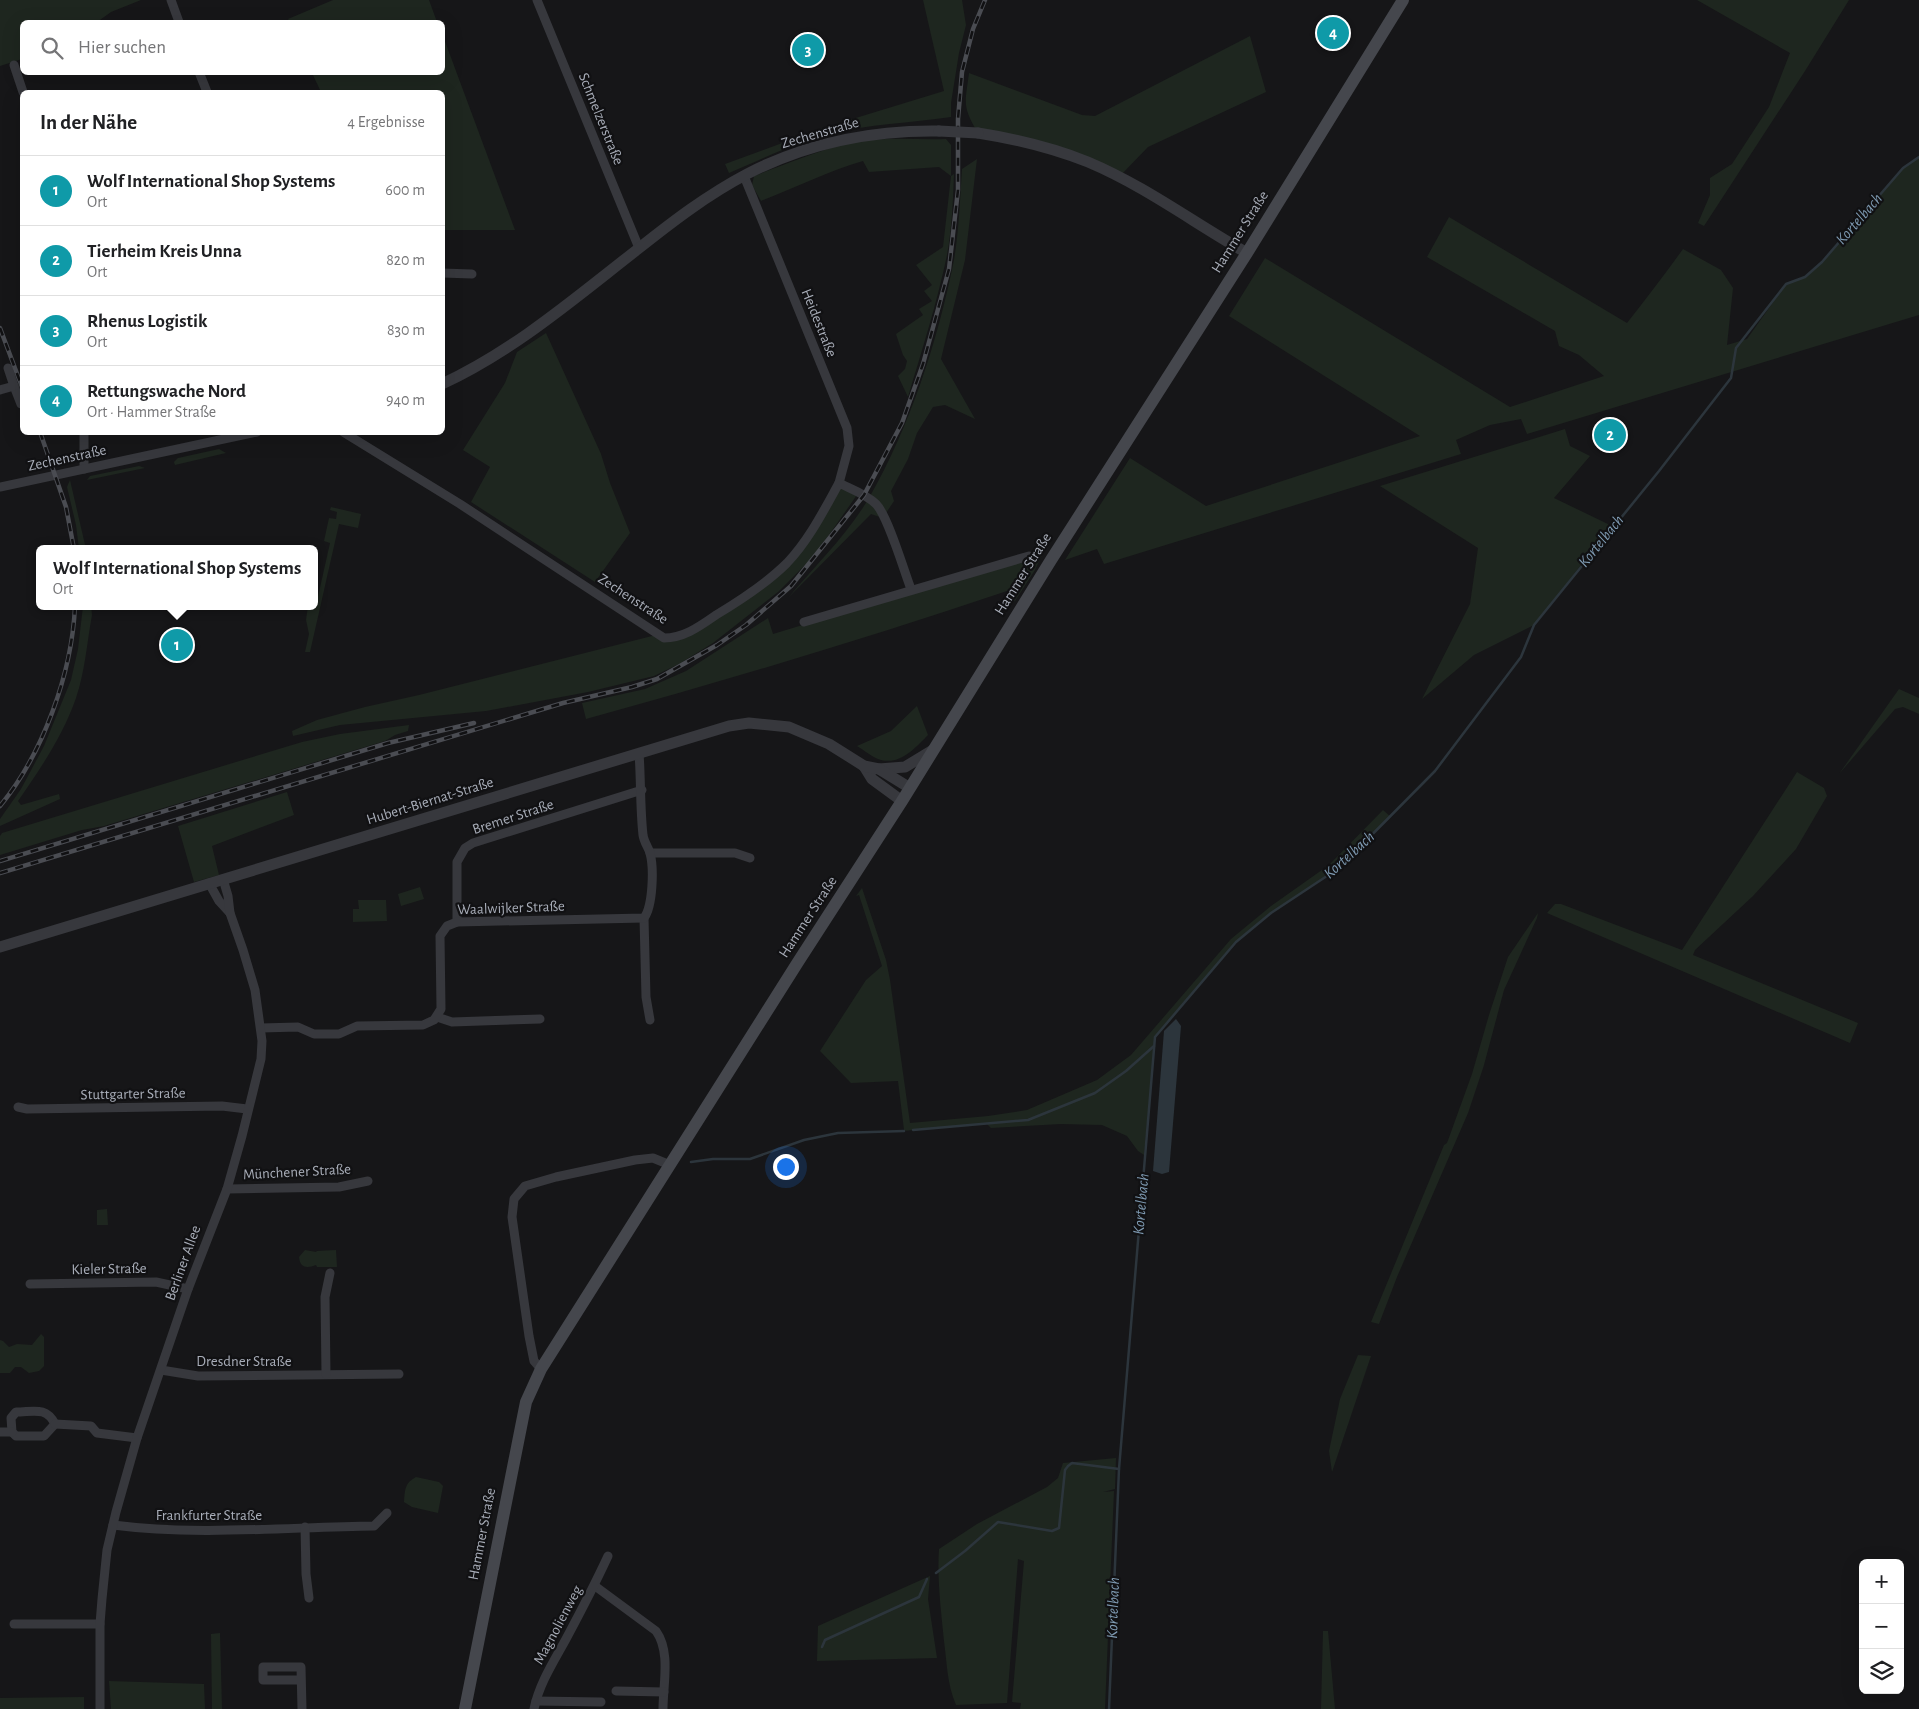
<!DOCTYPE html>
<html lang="de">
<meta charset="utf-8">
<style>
body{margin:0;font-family:"Alegreya Sans",sans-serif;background:#f6f6f6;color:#202124}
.controls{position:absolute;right:15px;bottom:15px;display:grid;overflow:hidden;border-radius:8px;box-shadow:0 5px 20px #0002}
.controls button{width:45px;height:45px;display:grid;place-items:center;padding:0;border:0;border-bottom:1px solid #e0e0e0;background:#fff;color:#202124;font:25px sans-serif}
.you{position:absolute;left:785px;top:1166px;width:18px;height:18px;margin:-12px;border:4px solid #fff;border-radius:50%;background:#1a73e8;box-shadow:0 0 0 8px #1a73e833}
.badge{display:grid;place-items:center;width:32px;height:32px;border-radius:50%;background:#7e622b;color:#fff;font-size:16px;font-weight:700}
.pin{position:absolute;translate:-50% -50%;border:2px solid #fff;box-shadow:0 1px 5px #0006}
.popup{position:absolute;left:36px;top:545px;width:282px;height:65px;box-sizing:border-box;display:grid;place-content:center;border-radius:8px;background:#fff;filter:drop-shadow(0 1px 4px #0005);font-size:16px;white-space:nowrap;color:#757577}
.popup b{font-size:19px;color:#202124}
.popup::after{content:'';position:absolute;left:50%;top:100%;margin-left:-10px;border:10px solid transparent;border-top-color:#fff}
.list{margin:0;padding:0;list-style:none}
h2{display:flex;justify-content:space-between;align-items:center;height:65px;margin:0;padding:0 20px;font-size:21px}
h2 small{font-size:16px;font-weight:400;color:#757577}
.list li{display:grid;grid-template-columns:32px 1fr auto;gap:15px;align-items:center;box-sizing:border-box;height:70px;padding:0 20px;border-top:1px solid #e0e0e0}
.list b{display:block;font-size:19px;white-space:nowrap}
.list p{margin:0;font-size:16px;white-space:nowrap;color:#757577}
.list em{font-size:16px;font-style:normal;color:#757577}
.icon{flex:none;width:28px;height:28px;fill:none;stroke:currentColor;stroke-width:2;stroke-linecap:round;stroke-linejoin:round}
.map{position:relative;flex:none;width:1919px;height:1709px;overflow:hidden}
.search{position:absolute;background:#fff;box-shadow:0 5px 20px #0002;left:20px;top:20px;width:425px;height:55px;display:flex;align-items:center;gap:12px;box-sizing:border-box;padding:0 18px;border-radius:8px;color:#757577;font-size:19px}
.panel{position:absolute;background:#fff;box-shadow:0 5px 20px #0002;left:20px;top:90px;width:425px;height:345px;border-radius:8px}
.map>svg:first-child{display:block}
.green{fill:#1e261f}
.water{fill:#2c353c}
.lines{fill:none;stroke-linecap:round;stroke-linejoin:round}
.stream{stroke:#2c353c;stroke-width:2.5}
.minor{stroke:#37383d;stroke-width:9}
.tertiary{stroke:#37383d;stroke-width:11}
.secondary{stroke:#45474d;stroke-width:12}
.rail-casing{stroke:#4a4c52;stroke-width:4.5}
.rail{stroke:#111113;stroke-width:2.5;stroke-dasharray:8;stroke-linecap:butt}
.tertiary-bridge{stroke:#37383d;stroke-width:11}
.labels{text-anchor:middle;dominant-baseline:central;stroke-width:4.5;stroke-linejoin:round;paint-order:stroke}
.street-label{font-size:15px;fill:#a8adb8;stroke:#111113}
.water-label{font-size:16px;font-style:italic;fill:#7f9bb3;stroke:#111113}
</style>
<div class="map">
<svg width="1919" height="1709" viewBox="0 0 1919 1709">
<rect width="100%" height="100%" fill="#161618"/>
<g class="green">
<polygon points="0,0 141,0 111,12 97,22 22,22 22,59 0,66"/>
<polygon points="333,0 429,0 437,22 290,22 288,19"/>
<path d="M923,0H962L966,25L959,53L951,103V117C910,123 869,124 829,134C795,142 761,160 729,173L725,164L823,128L944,91Z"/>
<polygon points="1697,0 1849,0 1805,71 1704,226 1698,223 1710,195 1710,178 1732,164 1769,107 1790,53"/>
<polygon points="443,36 515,230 443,230 442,92 321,92 312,73 442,72"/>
<path d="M1250,36L1266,92L1148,147L1119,177L1089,163L978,133C962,106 965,104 969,73L1082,115L1095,116Z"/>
<path d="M946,139L951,145V176L954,174C953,201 952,228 947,255C937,303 922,350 908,397L898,376L905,369L907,361L903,355L896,334L923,315L919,309L932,301L924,291L932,285L916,265L943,247L951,176L939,167L869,172L863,161C828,171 795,188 761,201L752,185L754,176C784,165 814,152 845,144C878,136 913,140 946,139Z"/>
<path d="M1919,157V315L1527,434L1521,419L1490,425L1456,440L1461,454L1104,564L1097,549L1065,560L1130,458L1206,506L1420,436L1229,316L1265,258L1510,407L1604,376L1579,355L1559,346L1555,331L1427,257L1449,217L1627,323C1646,299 1665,274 1683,249L1721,270L1733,288L1727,345L1747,339L1786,284L1805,277L1822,262L1903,168Z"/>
<path d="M977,159L965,260L941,359L975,419L945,405L933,407L917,433L908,459L891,491L894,501L884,516L880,517L871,514L788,598C815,566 847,535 869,498C910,427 938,340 954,260C959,230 960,199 962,169Z"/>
<polygon points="546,333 601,454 610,483 630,533 595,582 471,502 490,467 463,450 505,383 517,352"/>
<polygon points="1565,429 1570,446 1590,456 1554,498 1610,525 1585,560 1534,625 1474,655 1422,699 1470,604 1478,548 1380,486"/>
<polygon points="219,449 226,453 175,465 174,462 178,458"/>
<polygon points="139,466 145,468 87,480 90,476"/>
<polygon points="70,480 86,549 79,549 76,525 67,487"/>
<polygon points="839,483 859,492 829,535 808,562 778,592 713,643 679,664 654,676 588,692 486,711 340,725 293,736 292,731 317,720 365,707 419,695 652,636 659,634 677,638 787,563"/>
<polygon points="331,507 361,514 358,528 339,524 310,652 305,652 309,634 306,620 308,606 314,606 315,601 317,601 330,543 324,541 329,518 336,519 337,512 330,510"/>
<path d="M1042,555L1035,570L1015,601L1013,602L1010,590C870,637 729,680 586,719L582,703L645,689L686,671L768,618L773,634L1029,556Z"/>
<path d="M83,606H91L92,615C87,642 85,672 76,698C63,736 40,769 18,801L21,805L59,794L60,799L0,826V819L21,789L44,746L71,680L78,649Z"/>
<polygon points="1899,689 1919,698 1919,714 1903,707 1895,709 1839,774"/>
<path d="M917,706L928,735C916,747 901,765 881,760C873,758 864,750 857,746L891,731Z"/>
<polygon points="409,725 408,731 395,735 385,741 104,826 82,830 0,855 0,836 2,833 302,742 340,734"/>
<polygon points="1797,772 1824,788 1827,796 1796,849 1753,896 1695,950 1693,955 1858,1023 1850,1043 1547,913 1555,904 1561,904 1682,950"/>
<polygon points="287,792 294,815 212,846 219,875 194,882 178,826"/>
<polygon points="1383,810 1391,817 1339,868 1271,913 1236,942 1155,1037 1144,1155 1138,1151 1127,1136 1102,1125 1061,1124 991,1128 987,1124 913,1130 904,1131 906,1130 904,1130 898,1081 851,1083 820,1051 866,980 882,966 859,895 856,896 862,888 886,960 890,980 910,1123 988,1116 1027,1110 1097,1080 1131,1055 1231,939 1271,906 1329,865"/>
<polygon points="420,887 424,899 401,906 398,894"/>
<polygon points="358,900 386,900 387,921 353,922 353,909 359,909"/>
<polygon points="1538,913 1537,918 1504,990 1484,1065 1468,1113 1397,1277 1379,1324 1371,1322 1444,1145 1447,1143 1472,1074 1489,1015 1508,957"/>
<polygon points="107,1209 108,1225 97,1225 97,1210"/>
<path d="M305,1250L316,1252L317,1251L336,1250L337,1267H317L316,1265C308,1268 300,1269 299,1257Z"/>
<polygon points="41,1334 44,1337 44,1366 39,1371 29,1373 21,1367 15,1367 10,1373 0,1373 0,1340 3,1341 9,1347 17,1344 32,1345"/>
<polygon points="1358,1355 1371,1356 1332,1472 1329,1451 1340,1399"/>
<path d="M1116,1458L1115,1489L1103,1492L1114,1491L1105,1709H1020L1021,1703L1012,1702L1024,1561L1018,1559L1007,1703L956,1705C947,1684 947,1663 944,1641C941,1610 937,1580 939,1549L977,1524L1047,1487L1058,1478L1063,1463Z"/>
<path d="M416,1477L439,1482L443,1486L438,1513L412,1507L404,1502C405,1489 405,1483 416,1477Z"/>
<polygon points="930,1576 928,1599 937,1658 817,1661 818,1626"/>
<polygon points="1323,1631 1328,1631 1335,1709 1321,1709"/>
<polygon points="220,1633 222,1709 212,1709 211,1634"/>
<polygon points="109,1681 204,1684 205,1709 111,1709"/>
<polygon points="84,1697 84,1709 0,1709 0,1698"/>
</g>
<polygon class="water" points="1176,1019 1181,1026 1169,1172 1162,1174 1153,1171 1164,1031"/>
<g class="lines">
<g class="stream">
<polyline points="913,1130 1028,1120 1095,1093 1126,1071 1154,1046"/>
<polyline points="691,1162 713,1159 750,1159 804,1140 838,1133 904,1131"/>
<polyline points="936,1573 965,1551 998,1522 1052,1531 1059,1528 1065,1470 1068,1466 1072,1463 1119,1469"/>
<polyline points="822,1647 825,1640 919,1597 927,1579"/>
<polyline points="1109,1709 1119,1469 1155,1037 1236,942 1271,913 1339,868 1435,771 1521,657 1534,625 1659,471 1731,378 1736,348 1786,284 1805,277 1822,262 1903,168 1919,157"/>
</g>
<g class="minor">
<polyline points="171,0 179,22"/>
<polyline points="537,0 639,248"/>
<polyline points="14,65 23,92"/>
<polyline points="199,72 207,92"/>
<polyline points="744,176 847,428 849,446 839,483"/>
<polyline points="442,273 472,274"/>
<polyline points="14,386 21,404"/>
<polyline points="0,390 14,386 8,368"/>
<polyline points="84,432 84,469"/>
<path d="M343,432L460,504L664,638C684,638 700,626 716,615C741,600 766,584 787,563C809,540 824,510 839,483C851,489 866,494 876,504C888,516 904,571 911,589"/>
<polyline points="0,487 257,432"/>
<polyline points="804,622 1029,556"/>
<polyline points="650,853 735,853 750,858"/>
<polyline points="209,883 219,901 230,913"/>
<polyline points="644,918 646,997 650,1020"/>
<polyline points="457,922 457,862 465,848 473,843 642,790"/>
<polyline points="437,1017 452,1022 540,1019"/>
<path d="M261,1028L298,1027L314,1034H339L357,1026L423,1025L434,1020L441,1009L440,936L447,926L457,922L644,918C653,906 654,868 650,853C648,847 644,842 643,835C640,808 641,780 639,753"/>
<polyline points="18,1107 27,1109 222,1106 247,1109"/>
<polyline points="227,1189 339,1187 368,1181"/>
<polyline points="30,1284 156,1282 188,1289"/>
<polyline points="541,1369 534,1361 529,1336 512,1217 514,1199 525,1186 556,1177 635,1160 653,1158 670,1165"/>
<polyline points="161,1370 198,1376 399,1374"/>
<polyline points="326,1374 325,1297 330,1273"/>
<path d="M16,1412C33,1412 46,1406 55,1424L44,1436H16L12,1432L11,1418Z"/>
<polyline points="55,1424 91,1426 97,1433 137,1438"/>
<polyline points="0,1432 12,1432"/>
<path d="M113,1525C197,1536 289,1527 374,1526L387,1513"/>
<polyline points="305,1527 306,1574 309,1598"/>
<path d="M595,1586L656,1631C671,1652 663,1684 663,1709"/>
<polyline points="14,1624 100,1624"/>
<polyline points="301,1680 263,1680 263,1667 301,1667 302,1709"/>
<polyline points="616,1691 664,1692"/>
<polyline points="536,1701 601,1702"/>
<polyline points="100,1709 100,1624 102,1599 107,1550 116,1512 137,1438 188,1289 227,1189 242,1136 261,1059 262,1041 255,990 243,950 230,913 228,896 223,879"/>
<path d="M534,1709C539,1684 554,1661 566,1639C581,1611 595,1584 608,1556"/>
</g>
<g class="tertiary">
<path d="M978,133C1016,139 1053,148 1088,162C1145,186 1194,223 1247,253"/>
<path d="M442,384C515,350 575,298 638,249C672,222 707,195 747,174C807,143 872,130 939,131"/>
<polyline points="864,766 872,779 902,801"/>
<polyline points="879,769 905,767 933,750"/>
<polyline points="0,947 729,726 749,723 789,727 829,744 864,766 879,769 910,788"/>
</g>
<polyline class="secondary" points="465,1709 521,1427 526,1402 541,1369 798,962 902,801 1051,560 1247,253 1403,0"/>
<g class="rail-casing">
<g id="rail">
<polyline points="0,328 22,387"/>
<polyline points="40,432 66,507 74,549"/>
<path d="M0,806C43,754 72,673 75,606"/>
<polyline points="0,861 388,743 474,723"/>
<polyline points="0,873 563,703 632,687 657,679 717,645 746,625 791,586 864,495 902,423 923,364 949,269 958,190 958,119 962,72 973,29 985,0"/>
</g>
</g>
<use href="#rail" class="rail"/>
<polyline class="tertiary-bridge" points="939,131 978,133"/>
</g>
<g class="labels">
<g class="street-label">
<text transform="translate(601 119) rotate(68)">Schmelzerstraße</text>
<text transform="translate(820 133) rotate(-16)">Zechenstraße</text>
<text transform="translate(1240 232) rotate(-58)">Hammer Straße</text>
<text transform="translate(819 323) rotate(68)">Heidestraße</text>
<text transform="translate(67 458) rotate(-12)">Zechenstraße</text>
<text transform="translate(1023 574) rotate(-58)">Hammer Straße</text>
<text transform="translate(633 599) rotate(33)">Zechenstraße</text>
<text transform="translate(430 801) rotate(-17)">Hubert-Biernat-Straße</text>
<text transform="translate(513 817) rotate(-18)">Bremer Straße</text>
<text transform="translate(511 908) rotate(-2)">Waalwijker Straße</text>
<text transform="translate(808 917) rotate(-57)">Hammer Straße</text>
<text transform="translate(133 1094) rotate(-1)">Stuttgarter Straße</text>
<text transform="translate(297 1172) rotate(-3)">Münchener Straße</text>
<text transform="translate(183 1263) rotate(-70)">Berliner Allee</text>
<text transform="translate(109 1269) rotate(-1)">Kieler Straße</text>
<text x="244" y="1361">Dresdner Straße</text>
<text x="209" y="1515">Frankfurter Straße</text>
<text transform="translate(482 1534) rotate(-79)">Hammer Straße</text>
<text transform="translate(558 1625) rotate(-62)">Magnolienweg</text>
</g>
<g class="water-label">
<text transform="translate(1859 219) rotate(-49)">Kortelbach</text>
<text transform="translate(1601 541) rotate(-51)">Kortelbach</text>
<text transform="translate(1349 855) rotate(-42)">Kortelbach</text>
<text transform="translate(1141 1204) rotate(-85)">Kortelbach</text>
<text transform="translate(1113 1608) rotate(-88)">Kortelbach</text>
</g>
</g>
</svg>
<div class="controls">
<button>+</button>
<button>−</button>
<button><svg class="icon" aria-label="layers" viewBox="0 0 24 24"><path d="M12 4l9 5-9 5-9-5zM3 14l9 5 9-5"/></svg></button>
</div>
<div class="you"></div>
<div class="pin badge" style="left:177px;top:645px;background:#0f9aa8">1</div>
<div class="popup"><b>Wolf International Shop Systems</b>Ort</div>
<div class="pin badge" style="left:1610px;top:435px;background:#0f9aa8">2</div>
<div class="pin badge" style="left:808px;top:50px;background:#0f9aa8">3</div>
<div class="pin badge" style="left:1333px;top:33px;background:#0f9aa8">4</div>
<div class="search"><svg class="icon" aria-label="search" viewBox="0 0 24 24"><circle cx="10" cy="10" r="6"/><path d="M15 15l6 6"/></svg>Hier suchen</div>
<section class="panel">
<h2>In der Nähe<small>4 Ergebnisse</small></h2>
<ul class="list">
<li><span class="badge" style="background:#0f9aa8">1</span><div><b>Wolf International Shop Systems</b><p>Ort</p></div><em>600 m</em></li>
<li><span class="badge" style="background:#0f9aa8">2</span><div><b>Tierheim Kreis Unna</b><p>Ort</p></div><em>820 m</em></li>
<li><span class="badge" style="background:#0f9aa8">3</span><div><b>Rhenus Logistik</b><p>Ort</p></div><em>830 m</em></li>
<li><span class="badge" style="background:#0f9aa8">4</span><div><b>Rettungswache Nord</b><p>Ort · Hammer Straße</p></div><em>940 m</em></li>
</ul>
</section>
</div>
